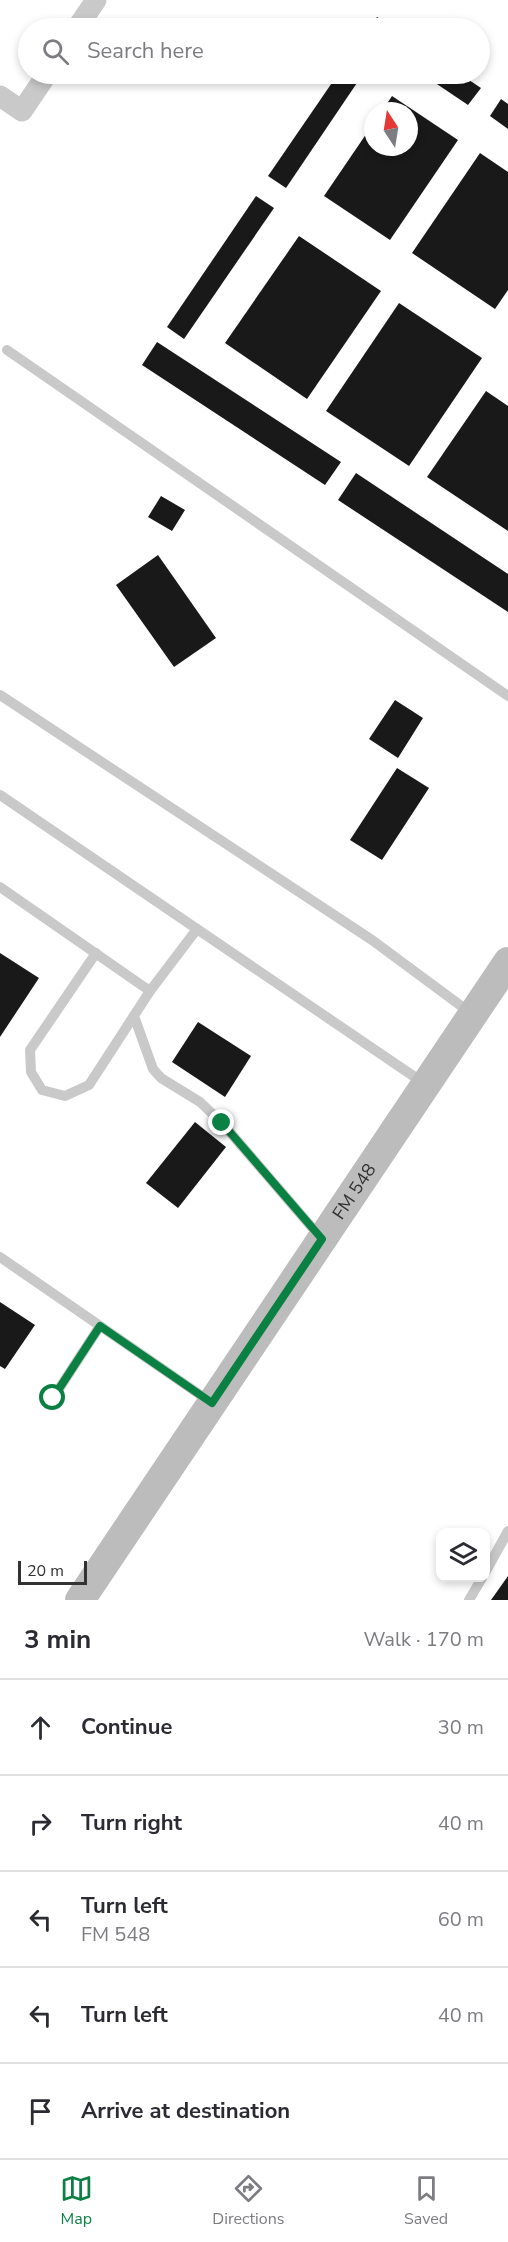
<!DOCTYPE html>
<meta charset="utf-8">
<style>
body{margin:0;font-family:"Nunito Sans",sans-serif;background:#f7f7f7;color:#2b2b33}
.controls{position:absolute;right:18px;bottom:18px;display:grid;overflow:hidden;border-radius:12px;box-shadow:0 3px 9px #0003}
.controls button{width:54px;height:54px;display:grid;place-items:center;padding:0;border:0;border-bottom:2px solid #e1e1e2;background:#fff;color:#2b2b33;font:30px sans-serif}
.compass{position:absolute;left:364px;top:102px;width:54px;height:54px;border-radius:50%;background:#fff;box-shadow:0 3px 9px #0003;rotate:348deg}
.scale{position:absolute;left:18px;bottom:15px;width:69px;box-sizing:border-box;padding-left:6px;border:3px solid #323232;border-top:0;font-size:16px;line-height:21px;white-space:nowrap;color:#323232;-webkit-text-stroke:4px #fff;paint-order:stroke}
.stop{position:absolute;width:18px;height:18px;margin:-14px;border:4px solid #0b8043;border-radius:50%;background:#fff}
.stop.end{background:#0b8043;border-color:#fff;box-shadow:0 2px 6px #0008}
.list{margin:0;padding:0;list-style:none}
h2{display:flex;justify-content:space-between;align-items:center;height:78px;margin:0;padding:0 24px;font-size:26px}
h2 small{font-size:20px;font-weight:400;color:#7c7c81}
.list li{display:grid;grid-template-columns:39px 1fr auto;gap:18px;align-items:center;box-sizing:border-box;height:96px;padding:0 24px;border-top:2px solid #e1e1e2}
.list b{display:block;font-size:22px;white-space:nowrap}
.list p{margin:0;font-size:20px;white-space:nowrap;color:#7c7c81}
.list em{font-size:20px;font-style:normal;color:#7c7c81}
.icon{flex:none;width:33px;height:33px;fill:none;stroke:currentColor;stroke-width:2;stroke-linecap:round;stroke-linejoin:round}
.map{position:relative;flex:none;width:508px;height:1600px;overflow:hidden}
.search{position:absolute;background:#fff;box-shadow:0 3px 9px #0003;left:18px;right:18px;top:18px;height:66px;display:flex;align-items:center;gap:15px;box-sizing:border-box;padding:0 21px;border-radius:33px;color:#7c7c81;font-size:22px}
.sheet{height:558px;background:#fff}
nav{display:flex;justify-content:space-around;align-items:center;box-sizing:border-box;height:84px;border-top:2px solid #e1e1e2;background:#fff;font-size:16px;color:#7c7c81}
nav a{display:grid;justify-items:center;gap:3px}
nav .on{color:#0b8043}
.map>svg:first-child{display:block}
.building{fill:#191919}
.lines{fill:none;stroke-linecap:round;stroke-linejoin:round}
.lane{stroke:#c9c9c9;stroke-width:10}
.street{stroke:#c9c9c9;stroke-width:21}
.secondary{stroke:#bcbcbc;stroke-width:30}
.route{stroke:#0b8043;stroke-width:8}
.labels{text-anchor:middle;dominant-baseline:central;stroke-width:6;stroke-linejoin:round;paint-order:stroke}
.street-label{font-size:18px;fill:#323232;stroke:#fff}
</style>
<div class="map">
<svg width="508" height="1600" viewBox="0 0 508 1600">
<rect width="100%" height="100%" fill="#fff"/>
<g class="building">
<polygon points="377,17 395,28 369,28"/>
<polygon points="338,74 363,74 286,188 268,176"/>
<polygon points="422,74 460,74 481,88 468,105"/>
<polygon points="392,96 458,140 390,240 324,196 373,124 373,147 409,147 409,111 382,111"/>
<polygon points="501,99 508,104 508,129 490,116"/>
<polygon points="480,153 508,172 508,290 495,309 412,253"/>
<polygon points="256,196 274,208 184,339 167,327"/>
<polygon points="299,236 381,291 307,399 225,343"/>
<polygon points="399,303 482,358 409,466 326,411"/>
<polygon points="157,342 341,462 325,485 142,365"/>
<polygon points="486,391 508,406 508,531 427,477"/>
<polygon points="356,473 508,574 508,612 338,500"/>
<polygon points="161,496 185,510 172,531 148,517"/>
<polygon points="158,555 216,638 174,667 116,585"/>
<polygon points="395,700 423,718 398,758 369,739"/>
<polygon points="397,768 429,788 382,860 350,840"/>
<polygon points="0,953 39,978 0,1037"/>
<polygon points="198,1022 251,1056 225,1097 172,1062"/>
<polygon points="195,1122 226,1147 178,1208 146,1183"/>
<polygon points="0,1302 35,1325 5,1369 0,1366"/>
<polygon points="508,1576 508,1600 491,1600"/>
</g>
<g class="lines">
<g class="lane">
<polyline points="7,350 508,696"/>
<polyline points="0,695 372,940 472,1014"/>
<polyline points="0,795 425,1084"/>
<polyline points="0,887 150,991 197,929"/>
<polyline points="96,953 30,1050 31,1072 42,1090 65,1096 89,1085 150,991"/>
<polyline points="134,1016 153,1069 161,1078 200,1102 222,1123 321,1238"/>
<polyline points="0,1257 212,1403"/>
<polyline points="53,1398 100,1326"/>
<polyline points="486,1571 508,1531"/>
<polyline points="469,1600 482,1578"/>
</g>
<g class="street">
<polyline points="77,28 96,0"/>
<polyline points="0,96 22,111 47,74"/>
</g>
<path class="secondary" id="s1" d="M80,1600L508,962"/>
</g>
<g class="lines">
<polyline class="route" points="53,1398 100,1326 212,1403 322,1239 222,1123"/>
</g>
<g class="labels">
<g class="street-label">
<text stroke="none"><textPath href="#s1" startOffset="492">FM 548</textPath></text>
</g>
</g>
</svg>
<div class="controls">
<button><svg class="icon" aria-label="layers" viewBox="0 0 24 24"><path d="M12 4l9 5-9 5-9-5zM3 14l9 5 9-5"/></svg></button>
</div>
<svg class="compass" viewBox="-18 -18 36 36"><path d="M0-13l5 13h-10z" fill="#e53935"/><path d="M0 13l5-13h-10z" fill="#7c7c81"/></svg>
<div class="scale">20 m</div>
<div class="stop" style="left:53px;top:1398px"></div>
<div class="stop end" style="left:222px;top:1123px"></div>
<div class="search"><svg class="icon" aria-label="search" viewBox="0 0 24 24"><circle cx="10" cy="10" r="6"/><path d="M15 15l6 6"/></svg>Search here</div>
</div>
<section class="sheet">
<h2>3 min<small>Walk · 170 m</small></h2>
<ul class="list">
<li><svg class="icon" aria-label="ahead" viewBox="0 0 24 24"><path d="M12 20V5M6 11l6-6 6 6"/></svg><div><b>Continue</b></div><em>30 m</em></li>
<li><svg class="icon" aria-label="right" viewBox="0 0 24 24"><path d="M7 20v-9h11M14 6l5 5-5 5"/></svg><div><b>Turn right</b></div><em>40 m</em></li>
<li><svg class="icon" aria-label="left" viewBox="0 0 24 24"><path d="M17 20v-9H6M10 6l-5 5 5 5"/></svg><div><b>Turn left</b><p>FM 548</p></div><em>60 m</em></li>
<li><svg class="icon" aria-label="left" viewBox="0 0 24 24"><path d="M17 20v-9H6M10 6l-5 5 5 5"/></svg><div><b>Turn left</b></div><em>40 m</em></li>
<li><svg class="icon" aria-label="arrive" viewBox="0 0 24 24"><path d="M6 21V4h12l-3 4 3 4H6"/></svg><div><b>Arrive at destination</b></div></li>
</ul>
</section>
<nav>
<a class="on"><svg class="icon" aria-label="map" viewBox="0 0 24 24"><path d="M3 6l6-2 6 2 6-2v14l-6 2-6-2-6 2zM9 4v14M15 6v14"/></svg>Map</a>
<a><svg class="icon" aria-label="directions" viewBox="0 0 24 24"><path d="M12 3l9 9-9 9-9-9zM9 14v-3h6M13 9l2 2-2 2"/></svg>Directions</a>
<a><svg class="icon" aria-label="saved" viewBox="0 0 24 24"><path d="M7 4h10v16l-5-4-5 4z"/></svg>Saved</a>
</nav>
